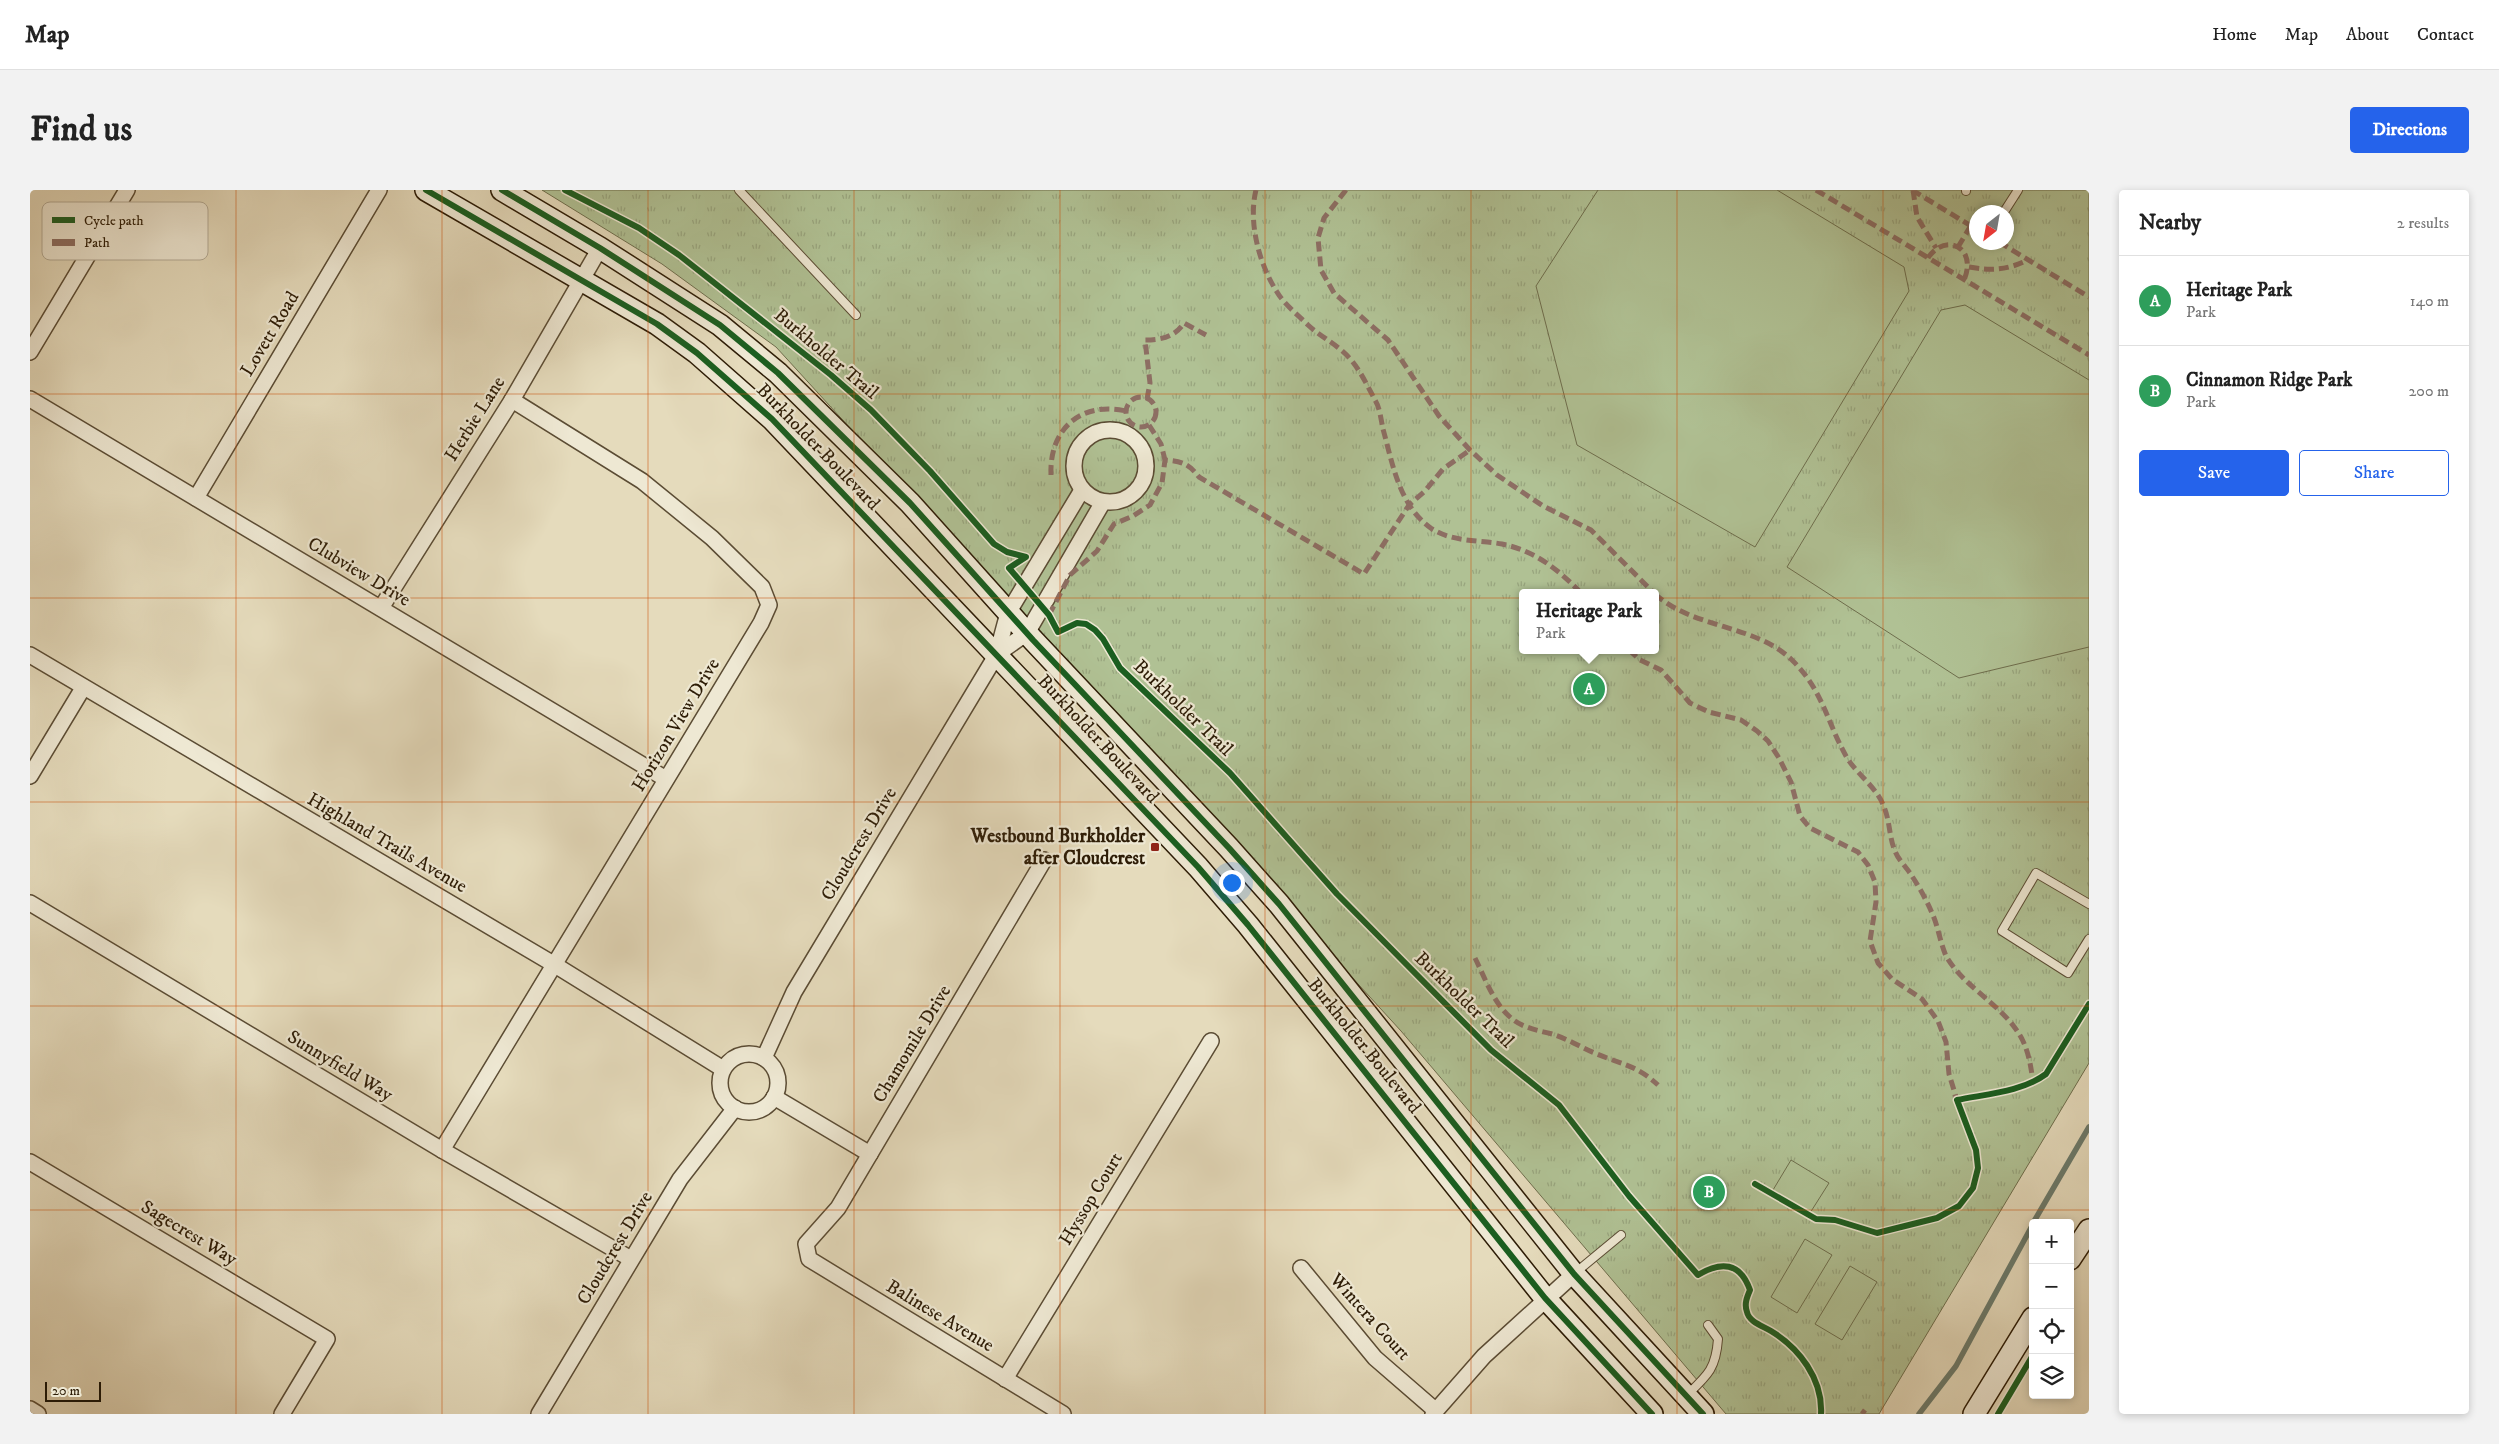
<!DOCTYPE html>
<meta charset="utf-8">
<style>
body{margin:0;font-family:"IM FELL DW Pica",serif;background:#f2f2f2;color:#222}
.controls{position:absolute;right:15px;bottom:15px;display:grid;overflow:hidden;border-radius:5px;box-shadow:0 2px 8px #0003}
.controls button{width:45px;height:45px;display:grid;place-items:center;padding:0;border:0;border-bottom:1px solid #e0e0e0;background:#fff;color:#222;font:25px sans-serif}
.compass{position:absolute;left:1939px;top:15px;width:45px;height:45px;border-radius:50%;background:#fff;box-shadow:0 2px 8px #0003;rotate:211deg}
.scale{position:absolute;left:15px;bottom:12px;width:56px;box-sizing:border-box;padding-left:5px;border:2px solid #2d1c06;border-top:0;font-size:14px;line-height:18px;white-space:nowrap;color:#2d1c06;-webkit-text-stroke:4px #eee8d3;paint-order:stroke}
.you{position:absolute;left:1201px;top:692px;width:18px;height:18px;margin:-12px;border:4px solid #fff;border-radius:50%;background:#1a73e8;box-shadow:0 0 0 8px #1a73e833}
.badge{display:grid;place-items:center;width:32px;height:32px;border-radius:50%;background:#2563eb;color:#fff;font-size:16px;font-weight:700}
.pin{position:absolute;translate:-50% -50%;border:2px solid #fff;box-shadow:0 1px 5px #0006}
.popup{position:absolute;left:1489px;top:399px;width:140px;height:65px;box-sizing:border-box;display:grid;place-content:center;border-radius:5px;background:#fff;filter:drop-shadow(0 1px 4px #0005);font-size:16px;white-space:nowrap;color:#767676}
.popup b{font-size:19px;color:#222}
.popup::after{content:'';position:absolute;left:50%;top:100%;margin-left:-10px;border:10px solid transparent;border-top-color:#fff}
.list{margin:0;padding:0;list-style:none}
h2{display:flex;justify-content:space-between;align-items:center;height:65px;margin:0;padding:0 20px;font-size:21px}
h2 small{font-size:16px;font-weight:400;color:#767676}
.list li{display:grid;grid-template-columns:32px 1fr auto;gap:15px;align-items:center;box-sizing:border-box;height:90px;padding:0 20px;border-top:1px solid #e0e0e0}
.list b{display:block;font-size:19px;white-space:nowrap}
.list p{margin:0;font-size:16px;white-space:nowrap;color:#767676}
.list em{font-size:16px;font-style:normal;color:#767676}
.actions{display:flex;gap:10px;padding:15px 20px}
.actions a{flex:1;padding:11px 0;border:1px solid #2563eb;border-radius:5px;text-align:center;font-size:18px;color:#2563eb}
.actions .main{background:#2563eb;color:#fff}
.icon{flex:none;width:28px;height:28px;fill:none;stroke:currentColor;stroke-width:2;stroke-linecap:round;stroke-linejoin:round}
.map{position:relative;flex:none;width:2059px;height:1224px;overflow:hidden;border-radius:5px}
header{display:flex;align-items:center;gap:30px;box-sizing:border-box;height:70px;padding:0 25px;background:#fff;border-bottom:1px solid #e0e0e0}
header strong{font-size:24px}
nav{display:flex;gap:28px;margin-inline-start:auto;font-size:18px}
.intro{display:flex;align-items:center;justify-content:space-between;box-sizing:border-box;height:120px;padding:0 30px}
h1{margin:0;font-size:35px}
.button{padding:12px 22px;border-radius:5px;background:#2563eb;color:#fff;font-size:18px;font-weight:700}
main{display:flex;gap:30px;padding:0 30px}
aside{flex:1;background:#fff;border-radius:5px;box-shadow:0 2px 8px #0003}
.map>svg:first-child{display:block}
.park{fill:url(#park-tufts);stroke:#6e6e4d;fill-rule:evenodd}
.pitch{fill:#b0c194;stroke:#6e6e4d}
.lines{fill:none;stroke-linecap:round;stroke-linejoin:round}
.stream{stroke:#6c7b6c;stroke-width:5.5}
.lane-casing{stroke:#5b4c34;stroke-width:10}
.street-casing{stroke:#5b4c34;stroke-width:18}
.secondary-casing{stroke:#2d1c06;stroke-width:24}
.lane{stroke:#eee8d3;stroke-width:8}
.street{stroke:#eee8d3;stroke-width:15}
.secondary{stroke:#eee8d3;stroke-width:21}
.quiet{stroke:#8d6e63;stroke-width:5;stroke-dasharray:10 5;stroke-linecap:butt}
.cycleway-casing{stroke:#eee8d3;stroke-width:9}
.cycleway{stroke:#1b5e20;stroke-width:6}
.grid{fill:none;stroke:#cc500b;stroke-width:1;stroke-opacity:0.55}
.poi-dot{fill:#8f2418;stroke:#eee8d3;stroke-width:2}
.labels{text-anchor:middle;dominant-baseline:central;stroke-width:4.5;stroke-linejoin:round;paint-order:stroke}
.street-label{font-size:19px;fill:#2d1c06;stroke:#eee8d3}
.poi-label{font-size:19px;font-weight:bold;fill:#2d1c06;stroke:#eee8d3;text-anchor:end}
.key{fill:#eee8d3;stroke:#b4ab96;stroke-width:1}
.key-label{font-size:14px;fill:#2d1c06}
</style>
<header>
<strong>Map</strong>
<nav><a>Home</a><a>Map</a><a>About</a><a>Contact</a></nav>
</header>
<div class="intro"><h1>Find us</h1><a class="button">Directions</a></div>
<main>
<div class="map">
<svg width="2059" height="1224" viewBox="0 0 2059 1224">
<defs>
<pattern id="park-tufts" width="24" height="20" patternUnits="userSpaceOnUse" patternTransform="scale(1.25)"><rect width="24" height="20" fill="#b0c194"/><path d="M3 7l-1-3M5 7V3M7 7l1-3M15 17l-1-3M17 17v-4M19 17l1-3" fill="none" stroke="#98a57e"/></pattern>
</defs>
<rect width="100%" height="100%" fill="#e5dbbc"/>
<filter id="stains"><feTurbulence type="fractalNoise" baseFrequency=".004" numOctaves="4"/><feColorMatrix values="0 0 0 0 .2 0 0 0 0 .09 0 0 0 0 .02 0 0 0 .5 -.17"/></filter>
<radialGradient id="worn" r=".72"><stop offset=".6" stop-color="#630" stop-opacity="0"/><stop offset="1" stop-color="#630" stop-opacity=".3"/></radialGradient>
<path class="park" d="M512,0H2059V873L1849,1224H1696L1371,841L746,157L632,74ZM1946,22H1976V52H1946ZM1493,403H1625V460H1493Z"/>
<g class="pitch">
<polygon points="1568,0 1747,0 1874,77 1879,101 1725,357 1547,255 1506,96"/>
<polygon points="1935,115 2059,190 2059,457 1929,488 1757,377 1911,120"/>
<polygon points="1761,970 1799,993 1780,1023 1743,1000"/>
<polygon points="1775,1049 1802,1065 1767,1123 1741,1107"/>
<polygon points="1820,1076 1847,1092 1812,1150 1785,1134"/>
</g>
<g class="lines">
<g class="stream">
<polyline points="2003,1033 2059,937"/>
<polyline points="1889,1224 1926,1176 2003,1034"/>
</g>
<g class="lane-casing">
<g id="lane">
<polyline points="709,0 826,125"/>
<polyline points="1936,1 1936,0"/>
<polyline points="1974,22 1988,0"/>
<polyline points="2059,714 2006,683 1972,741 2038,783 2059,749"/>
<polyline points="1545,1083 1591,1045"/>
<path d="M1658,1204C1678,1185 1686,1178 1688,1149L1678,1135"/>
</g>
</g>
<g class="street-casing">
<g id="street">
<polyline points="0,162 97,0"/>
<polyline points="0,209 636,589"/>
<circle cx="1080" cy="276" r="36"/>
<polyline points="166,308 349,0"/>
<polyline points="351,418 482,210 570,58"/>
<polyline points="967,464 997,443 1073,312"/>
<polyline points="0,465 525,775 693,879"/>
<polyline points="0,586 53,498"/>
<polyline points="1014,670 808,1018 776,1054 779,1069 1033,1224"/>
<polyline points="0,713 412,960 601,1069"/>
<circle cx="719" cy="893" r="29"/>
<polyline points="734,868 764,802 967,464 978,423 1052,300"/>
<polyline points="744,907 840,964"/>
<polyline points="412,960 731,433 739,415 732,397 682,348 612,291 482,210"/>
<polyline points="0,972 297,1149 252,1224"/>
<polyline points="1271,1078 1345,1168 1405,1220"/>
<polyline points="975,1189 1181,851"/>
<polyline points="0,1219 8,1224"/>
<polyline points="509,1224 650,989 705,918"/>
<polyline points="1403,1224 1454,1166 1544,1084"/>
</g>
</g>
<g class="secondary-casing">
<g id="secondary">
<polyline points="396,0 627,134 667,163 742,229 1168,677 1218,735 1515,1108 1622,1224"/>
<polyline points="472,0 570,58 690,135 748,183 880,313 1003,450 1199,658 1249,714 1544,1084 1673,1224"/>
<polyline points="2040,1069 2059,1040"/>
<polyline points="1944,1224 2003,1128"/>
</g>
</g>
<use href="#lane" class="lane"/>
<use href="#street" class="street"/>
<use href="#secondary" class="secondary"/>
<g class="quiet">
<path d="M1226,0C1218,32 1229,74 1247,102C1254,114 1268,125 1278,135C1292,148 1309,155 1322,171C1331,182 1338,197 1345,210C1350,218 1351,230 1353,239C1363,275 1369,316 1402,339C1423,352 1449,350 1472,354C1505,361 1528,379 1551,403"/>
<polyline points="1316,0 1294,28 1288,48 1291,80 1304,103 1358,150 1409,226 1440,260 1467,285 1513,316 1561,340 1624,403"/>
<polyline points="1786,0 2059,165"/>
<polyline points="1882,0 1946,39"/>
<polyline points="1883,0 1887,27 1906,58"/>
<polyline points="1969,52 2059,107"/>
<polyline points="1928,57 1946,27"/>
<path d="M1898,68C1915,42 1948,57 1934,90"/>
<path d="M1939,77C1962,81 1977,80 1998,70"/>
<circle cx="1111" cy="222" r="15"/>
<path d="M1117,209L1120,193L1115,150C1131,150 1145,147 1154,133L1176,145"/>
<polyline points="1119,235 1131,254 1135,270"/>
<path d="M1021,285C1019,239 1051,211 1096,221"/>
<path d="M1625,404C1663,439 1726,434 1763,471C1793,501 1797,532 1816,566C1826,584 1847,597 1854,617C1860,631 1859,647 1865,661C1868,669 1875,676 1880,683C1888,695 1896,709 1902,723C1908,736 1910,752 1916,766C1935,799 1974,815 1992,849C1999,863 2001,877 2003,892"/>
<path d="M1019,425L1040,385L1067,361L1084,334L1103,326L1120,315L1132,293L1135,270C1152,271 1159,274 1169,287L1334,384L1379,315L1395,301L1413,279L1440,260"/>
<polyline points="1599,460 1610,470 1631,480 1660,513 1679,522 1711,530 1727,541 1738,551 1749,568 1761,592 1770,626 1780,638 1828,662 1838,675 1845,692 1846,712 1840,751 1848,773 1862,789 1892,809 1908,831 1916,852 1919,884 1927,910"/>
<path d="M1445,768C1455,788 1463,812 1480,827C1492,838 1507,840 1522,844C1538,849 1552,858 1567,864C1593,875 1606,875 1628,895"/>
<polyline points="1832,1224 1835,1220"/>
</g>
<g class="cycleway-casing">
<g id="cycleway">
<polyline points="396,0 627,134 667,163 742,229 1168,677 1218,735 1515,1108 1622,1224"/>
<polyline points="472,0 570,58 690,135 748,183 880,313 1003,450 1199,658 1249,714 1544,1084 1673,1224"/>
<path d="M535,0L609,38L649,65L801,185L841,220L900,281L964,354L977,362L996,367L979,378L1019,425L1028,442L1047,433L1056,434L1065,440L1073,449L1090,478L1200,583L1307,704L1461,860L1529,915L1599,1006L1668,1085C1691,1071 1710,1072 1720,1100C1717,1107 1714,1114 1717,1122C1719,1132 1733,1136 1741,1141C1769,1158 1793,1189 1791,1224"/>
<path d="M1725,994L1786,1029L1805,1030L1847,1043L1907,1028L1929,1016L1943,998L1948,978L1946,960L1927,910C1956,904 1992,902 2016,884L2059,814"/>
<polyline points="1968,1224 2003,1165"/>
</g>
</g>
<use href="#cycleway" class="cycleway"/>
</g>
<path class="grid" d="M206,0V1224M412,0V1224M618,0V1224M824,0V1224M1030,0V1224M1235,0V1224M1441,0V1224M1647,0V1224M1853,0V1224M0,204H2059M0,408H2059M0,612H2059M0,816H2059M0,1020H2059"/>
<rect class="poi-dot" x="1120" y="652" width="10" height="10" rx="2.5"/>
<g class="labels">
<g class="street-label">
<text transform="translate(240 144) rotate(-59)">Lovett Road</text>
<text transform="translate(796 164) rotate(40)">Burkholder Trail</text>
<text transform="translate(445 229) rotate(-58)">Herbie Lane</text>
<text transform="translate(788 257) rotate(46)">Burkholder Boulevard</text>
<text transform="translate(329 382) rotate(31)">Clubview Drive</text>
<text transform="translate(1153 518) rotate(44)">Burkholder Trail</text>
<text transform="translate(646 535) rotate(-59)">Horizon View Drive</text>
<text transform="translate(1068 549) rotate(47)">Burkholder Boulevard</text>
<text transform="translate(357 653) rotate(30)">Highland Trails Avenue</text>
<text transform="translate(829 654) rotate(-59)">Cloudcrest Drive</text>
<text transform="translate(1434 810) rotate(44)">Burkholder Trail</text>
<text transform="translate(882 854) rotate(-59)">Chamomile Drive</text>
<text transform="translate(1334 856) rotate(51)">Burkholder Boulevard</text>
<text transform="translate(310 876) rotate(31)">Sunnyfield Way</text>
<text transform="translate(1061 1009) rotate(-59)">Hyssop Court</text>
<text transform="translate(159 1043) rotate(31)">Sagecrest Way</text>
<text transform="translate(585 1058) rotate(-59)">Cloudcrest Drive</text>
<text transform="translate(910 1126) rotate(31)">Balinese Avenue</text>
<text transform="translate(1340 1127) rotate(48)">Wintera Court</text>
</g>
<g class="poi-label">
<text x="1115" y="646">Westbound Burkholder<tspan x="1115" dy="22">after Cloudcrest</tspan></text>
</g>
</g>
<rect x="12" y="12" width="166" height="58" rx="8" class="key"/>
<rect x="22" y="27" width="23" height="6" fill="#1b5e20"/>
<rect x="22" y="49" width="23" height="7" fill="#8d6e63"/>
<g class="key-label">
<text x="54" y="35">Cycle path</text>
<text x="54" y="57">Path</text>
</g>
<rect width="100%" height="100%" filter="url(#stains)"/>
<rect width="100%" height="100%" fill="url(#worn)"/>
</svg>
<div class="controls">
<button>+</button>
<button>−</button>
<button><svg class="icon" aria-label="locate" viewBox="0 0 24 24"><circle cx="12" cy="12" r="6"/><path d="M12 2v4M12 18v4M2 12h4M18 12h4"/></svg></button>
<button><svg class="icon" aria-label="layers" viewBox="0 0 24 24"><path d="M12 4l9 5-9 5-9-5zM3 14l9 5 9-5"/></svg></button>
</div>
<svg class="compass" viewBox="-18 -18 36 36"><path d="M0-13l5 13h-10z" fill="#e53935"/><path d="M0 13l5-13h-10z" fill="#767676"/></svg>
<div class="scale">20 m</div>
<div class="you"></div>
<div class="pin badge" style="left:1559px;top:499px;background:#2e9e5b">A</div>
<div class="popup"><b>Heritage Park</b>Park</div>
<div class="pin badge" style="left:1679px;top:1002px;background:#2e9e5b">B</div>
</div>
<aside>
<h2>Nearby<small>2 results</small></h2>
<ul class="list">
<li><span class="badge" style="background:#2e9e5b">A</span><div><b>Heritage Park</b><p>Park</p></div><em>140 m</em></li>
<li><span class="badge" style="background:#2e9e5b">B</span><div><b>Cinnamon Ridge Park</b><p>Park</p></div><em>200 m</em></li>
</ul>
<div class="actions"><a class="main">Save</a><a>Share</a></div>
</aside>
</main>
